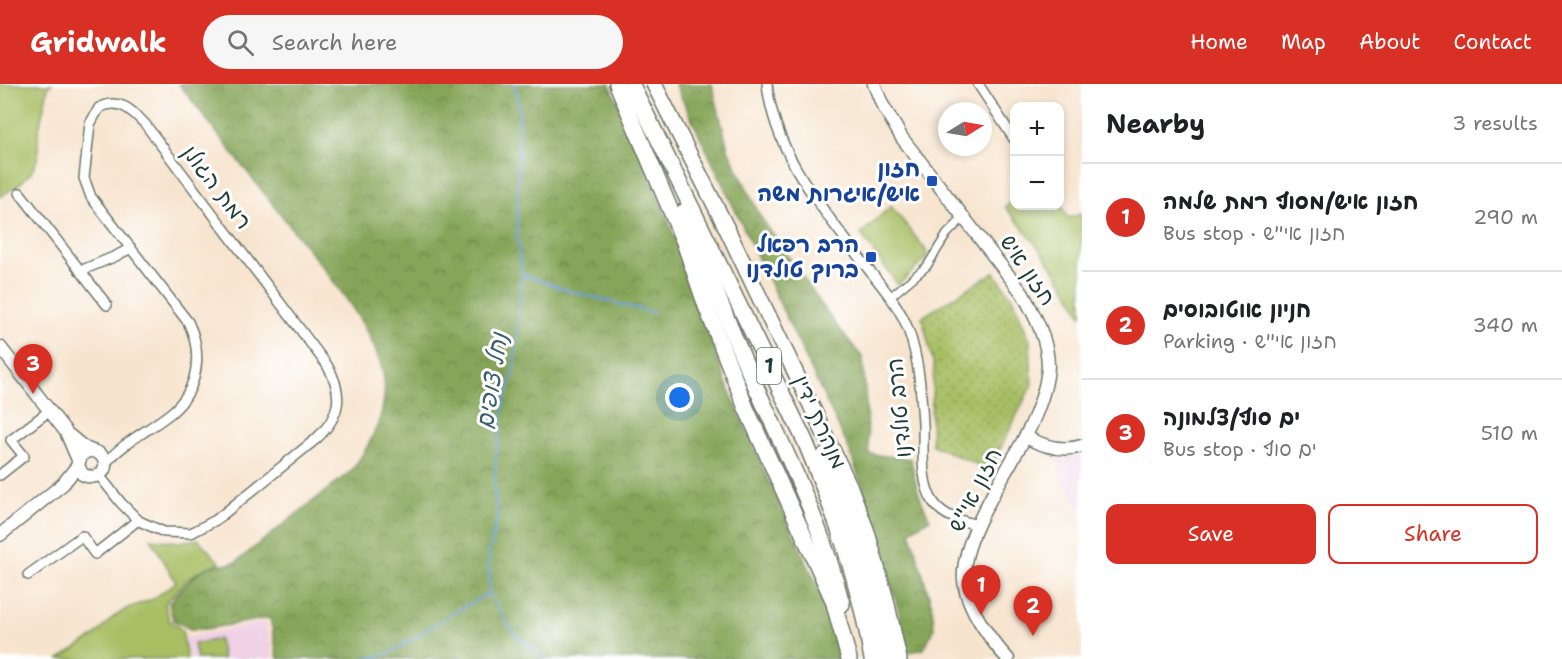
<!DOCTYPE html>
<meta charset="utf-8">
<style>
body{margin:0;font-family:"Shantell Sans","Playpen Sans Hebrew",sans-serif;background:#f6f6f6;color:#202124}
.controls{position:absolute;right:18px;top:18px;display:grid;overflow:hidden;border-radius:12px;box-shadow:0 3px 9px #0003}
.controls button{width:54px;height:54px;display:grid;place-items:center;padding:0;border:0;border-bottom:2px solid #e0e0e0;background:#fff;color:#202124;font:30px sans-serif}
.compass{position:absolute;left:938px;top:18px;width:54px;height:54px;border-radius:50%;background:#fff;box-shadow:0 3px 9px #0003;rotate:79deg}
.you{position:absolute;left:680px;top:314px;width:21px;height:21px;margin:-15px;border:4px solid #fff;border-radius:50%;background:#1a73e8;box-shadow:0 0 0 9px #1a73e833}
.badge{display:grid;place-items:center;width:39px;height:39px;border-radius:50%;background:#d93025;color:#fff;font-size:20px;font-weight:700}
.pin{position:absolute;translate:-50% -50px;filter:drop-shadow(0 2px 3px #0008)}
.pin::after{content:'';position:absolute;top:32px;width:21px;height:18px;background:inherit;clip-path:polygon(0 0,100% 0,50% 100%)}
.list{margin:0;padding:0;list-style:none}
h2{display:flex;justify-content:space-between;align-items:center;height:78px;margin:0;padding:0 24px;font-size:26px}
h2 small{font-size:20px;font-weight:400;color:#757577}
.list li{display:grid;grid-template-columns:39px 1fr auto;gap:18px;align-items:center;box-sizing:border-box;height:108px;padding:0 24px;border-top:2px solid #e0e0e0}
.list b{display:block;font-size:22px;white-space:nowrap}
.list p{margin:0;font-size:20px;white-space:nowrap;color:#757577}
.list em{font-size:20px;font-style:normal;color:#757577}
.actions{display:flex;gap:12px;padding:18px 24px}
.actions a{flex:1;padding:14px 0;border:2px solid #d93025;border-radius:12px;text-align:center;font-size:21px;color:#d93025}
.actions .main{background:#d93025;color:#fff}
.icon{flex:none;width:33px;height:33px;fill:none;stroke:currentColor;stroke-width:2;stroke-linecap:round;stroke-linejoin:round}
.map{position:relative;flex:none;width:1082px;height:575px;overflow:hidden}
header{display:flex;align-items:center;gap:36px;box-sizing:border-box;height:84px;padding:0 30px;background:#d93025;color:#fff}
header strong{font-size:28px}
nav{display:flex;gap:33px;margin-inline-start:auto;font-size:21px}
.search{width:420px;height:54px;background:#f6f6f6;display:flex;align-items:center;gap:15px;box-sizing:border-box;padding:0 21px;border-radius:33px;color:#757577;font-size:22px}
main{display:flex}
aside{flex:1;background:#fff}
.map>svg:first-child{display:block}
.built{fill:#f0d0e5}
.grass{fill:url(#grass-dots);stroke:#647e4c;stroke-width:1.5}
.forest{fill:url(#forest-crowns);stroke:#527146;stroke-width:1.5}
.park{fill:#a8be63;stroke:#647e4c;stroke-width:1.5}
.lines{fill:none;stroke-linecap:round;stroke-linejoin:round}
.stream{stroke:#699dd5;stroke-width:2}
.pedestrian-casing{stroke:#6b776a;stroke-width:10}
.minor-casing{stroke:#6b776a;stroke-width:12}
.tertiary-casing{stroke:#6b776a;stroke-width:15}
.trunk-casing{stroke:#6b776a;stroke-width:18}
.pedestrian{stroke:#fff;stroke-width:7}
.minor{stroke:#fff;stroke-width:9}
.tertiary{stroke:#fff;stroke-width:12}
.trunk{stroke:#fff;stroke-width:15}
.transit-dot{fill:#1a4fb4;stroke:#fff;stroke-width:2}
.labels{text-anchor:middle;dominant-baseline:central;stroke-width:6;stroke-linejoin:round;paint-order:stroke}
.shield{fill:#fff;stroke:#627771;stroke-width:1.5}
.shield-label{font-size:21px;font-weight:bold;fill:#1f3d34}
.transit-label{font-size:22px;font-weight:bold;fill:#164399;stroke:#fff;text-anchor:end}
.street-label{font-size:22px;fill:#1f3d34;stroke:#fff}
.water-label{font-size:24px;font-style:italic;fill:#395f6c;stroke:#fff}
</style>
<header>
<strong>Gridwalk</strong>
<div class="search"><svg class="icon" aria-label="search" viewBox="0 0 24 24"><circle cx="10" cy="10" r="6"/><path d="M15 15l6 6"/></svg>Search here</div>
<nav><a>Home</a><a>Map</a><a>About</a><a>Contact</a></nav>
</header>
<main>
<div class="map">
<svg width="1082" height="575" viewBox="0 0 1082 575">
<defs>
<pattern id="grass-dots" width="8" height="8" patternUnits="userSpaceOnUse" patternTransform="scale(1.5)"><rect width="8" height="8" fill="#a8be63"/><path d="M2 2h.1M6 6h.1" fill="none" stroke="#889c52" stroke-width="1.8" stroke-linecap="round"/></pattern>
<pattern id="forest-crowns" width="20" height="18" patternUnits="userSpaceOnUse" patternTransform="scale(1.5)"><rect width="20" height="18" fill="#86a559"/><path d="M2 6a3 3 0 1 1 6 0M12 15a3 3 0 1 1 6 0" fill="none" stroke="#6d884a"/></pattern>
</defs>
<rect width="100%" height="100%" fill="#fff"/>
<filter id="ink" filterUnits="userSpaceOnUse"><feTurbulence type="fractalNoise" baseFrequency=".0167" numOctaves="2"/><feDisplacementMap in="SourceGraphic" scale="12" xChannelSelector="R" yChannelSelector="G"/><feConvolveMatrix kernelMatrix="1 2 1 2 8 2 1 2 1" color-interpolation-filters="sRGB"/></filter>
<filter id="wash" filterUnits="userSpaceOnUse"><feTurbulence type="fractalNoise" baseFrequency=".008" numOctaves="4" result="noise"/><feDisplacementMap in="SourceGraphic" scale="24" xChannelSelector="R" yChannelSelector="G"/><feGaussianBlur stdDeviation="1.35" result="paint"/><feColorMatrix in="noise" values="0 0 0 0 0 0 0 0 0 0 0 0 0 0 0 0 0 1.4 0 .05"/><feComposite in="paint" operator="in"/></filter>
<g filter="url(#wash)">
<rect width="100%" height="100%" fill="#f7e4ce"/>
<g class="built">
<polygon points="1082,371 1082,427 1058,390 1057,375"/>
<polygon points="266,538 273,575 189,575 185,554"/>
</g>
<polygon class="grass" points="994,188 1013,215 1030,256 1032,300 990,386 932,361 931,330 934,282 922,233"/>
<g class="forest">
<path d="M179,0H610L669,138L727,301L772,405L818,502L843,575H278L270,534L205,545H190L173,536L169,520C178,509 194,489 208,483C215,480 226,482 236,478L351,387C370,362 388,329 384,295C375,240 319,180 286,137C250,92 215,46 179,0Z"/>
<path d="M675,0H712L728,65L760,132L834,238L863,274L869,370L911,375C914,397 919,415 930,435L910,447L932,522L934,544L924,565L904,569L899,528L872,432L849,365Z"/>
</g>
<g class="park">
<polygon points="0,0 52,0 48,4 38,50 38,73 32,87 21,99 0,113"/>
<path d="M1014,116V122H1060V119L1068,134L1081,130L1082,233C1062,192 1035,157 1005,123Z"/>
<polygon points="891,122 925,165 927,170 925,176 898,201 861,150"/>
<path d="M151,455L179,458L198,455L220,479C192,486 184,499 165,520L169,536L182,546L187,575H59L95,552L112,534L128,524L153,515L176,498Z"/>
<polygon points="219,555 223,575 197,575 194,560"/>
</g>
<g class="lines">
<g class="stream">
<polyline points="514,0 519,20 517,152 522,190 514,286 503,323 496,375 494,404 498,432 489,467 489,510 515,551 547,575"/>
<polyline points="522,190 570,207 654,229"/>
<polyline points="362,575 389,570 451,530 488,510"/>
</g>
</g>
</g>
<g filter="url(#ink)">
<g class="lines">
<g class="pedestrian-casing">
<polyline id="pedestrian" points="890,213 927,182 947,150 964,133"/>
</g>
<g class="minor-casing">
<g id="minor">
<path d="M767,0C775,72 823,125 865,181C881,201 899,221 908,245C919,275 921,307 923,339C924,364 919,397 934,419C944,433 962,437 978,441"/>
<polyline points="978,0 1014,55"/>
<polyline points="20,109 107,221"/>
<polyline points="80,187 116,172 131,164"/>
<polyline points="0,391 24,372 11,356 49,327"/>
<path d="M99,391L121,419L139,437L164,448L191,449L216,436L316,355C341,332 344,310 327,281L145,40C132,26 118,13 99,24L90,40L84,94L91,113L188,238C203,268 199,305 172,328C150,346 123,358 105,380"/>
<polyline points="28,491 82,452 95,470 138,436"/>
</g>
</g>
<g class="tertiary-casing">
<g id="tertiary">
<path d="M874,0L882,20L902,54L1023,210C1035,232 1048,256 1048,282C1047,302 1040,321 1032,339C1013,381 960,452 964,496C966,522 991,557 1008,575"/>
<polyline points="0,263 66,348 78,376"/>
<path d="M69,351C75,356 82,363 89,366C94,368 98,367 102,372C112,386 96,398 82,390L78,381L81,371L90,366"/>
<path d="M1026,353C1044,363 1062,368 1082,362"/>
<polyline points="0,451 63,400 78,381"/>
</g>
</g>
<g class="trunk-casing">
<g id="trunk">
<polyline points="617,0 684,158 706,222 746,324 833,516 849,575"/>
<polyline points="654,0 726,143 849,401 867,448 886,516 899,575"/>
<path d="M632,1L805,357C834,427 860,499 872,575"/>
<path d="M683,128C707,183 727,238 751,292C785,367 822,440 842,520"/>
<path d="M825,371C852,437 874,505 885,575"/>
</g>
</g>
<use href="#pedestrian" class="pedestrian"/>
<use href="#minor" class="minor"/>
<use href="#tertiary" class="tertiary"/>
<use href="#trunk" class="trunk"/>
</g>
</g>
<g class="transit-dot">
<rect x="926" y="91" width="12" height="12" rx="3"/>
<rect x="865" y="167" width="12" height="12" rx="3"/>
</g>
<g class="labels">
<rect class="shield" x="757" y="264" width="24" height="36" rx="4.5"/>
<g class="shield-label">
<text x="769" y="282">1</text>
</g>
<g class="transit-label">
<text x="920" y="84">חזון<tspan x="920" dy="25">איש/איגרות משה</tspan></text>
<text x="859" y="160">הרב רפאל<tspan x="859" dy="25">ברוך טולדנו</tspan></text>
</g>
<g class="street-label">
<text transform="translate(217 103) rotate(53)">רמת הגולן</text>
<text transform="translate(1028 186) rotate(56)">חזון איש</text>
<text transform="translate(899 324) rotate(-95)">הרב טולדנו</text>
<text transform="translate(820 338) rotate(66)">מנהרת ידין</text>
<text transform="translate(975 406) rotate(-63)">חזון אי"ש</text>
</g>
<g class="water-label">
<text transform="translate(492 297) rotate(-81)">נחל צופים</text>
</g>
</g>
</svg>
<div class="controls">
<button>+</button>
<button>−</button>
</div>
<svg class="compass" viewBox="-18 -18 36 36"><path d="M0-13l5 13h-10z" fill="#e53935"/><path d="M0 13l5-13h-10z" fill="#757577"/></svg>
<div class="you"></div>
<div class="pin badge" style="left:981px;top:531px">1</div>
<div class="pin badge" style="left:1033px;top:552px">2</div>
<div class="pin badge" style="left:33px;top:310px">3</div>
</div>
<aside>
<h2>Nearby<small>3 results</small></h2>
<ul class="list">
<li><span class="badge">1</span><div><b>חזון איש/מסוף רמת שלמה</b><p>Bus stop · חזון אי&quot;ש</p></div><em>290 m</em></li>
<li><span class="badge">2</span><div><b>חניון אוטובוסים</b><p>Parking · חזון אי&quot;ש</p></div><em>340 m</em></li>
<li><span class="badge">3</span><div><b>ים סוף/צלמונה</b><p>Bus stop · ים סוף</p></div><em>510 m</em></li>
</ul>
<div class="actions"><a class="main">Save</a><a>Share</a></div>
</aside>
</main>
